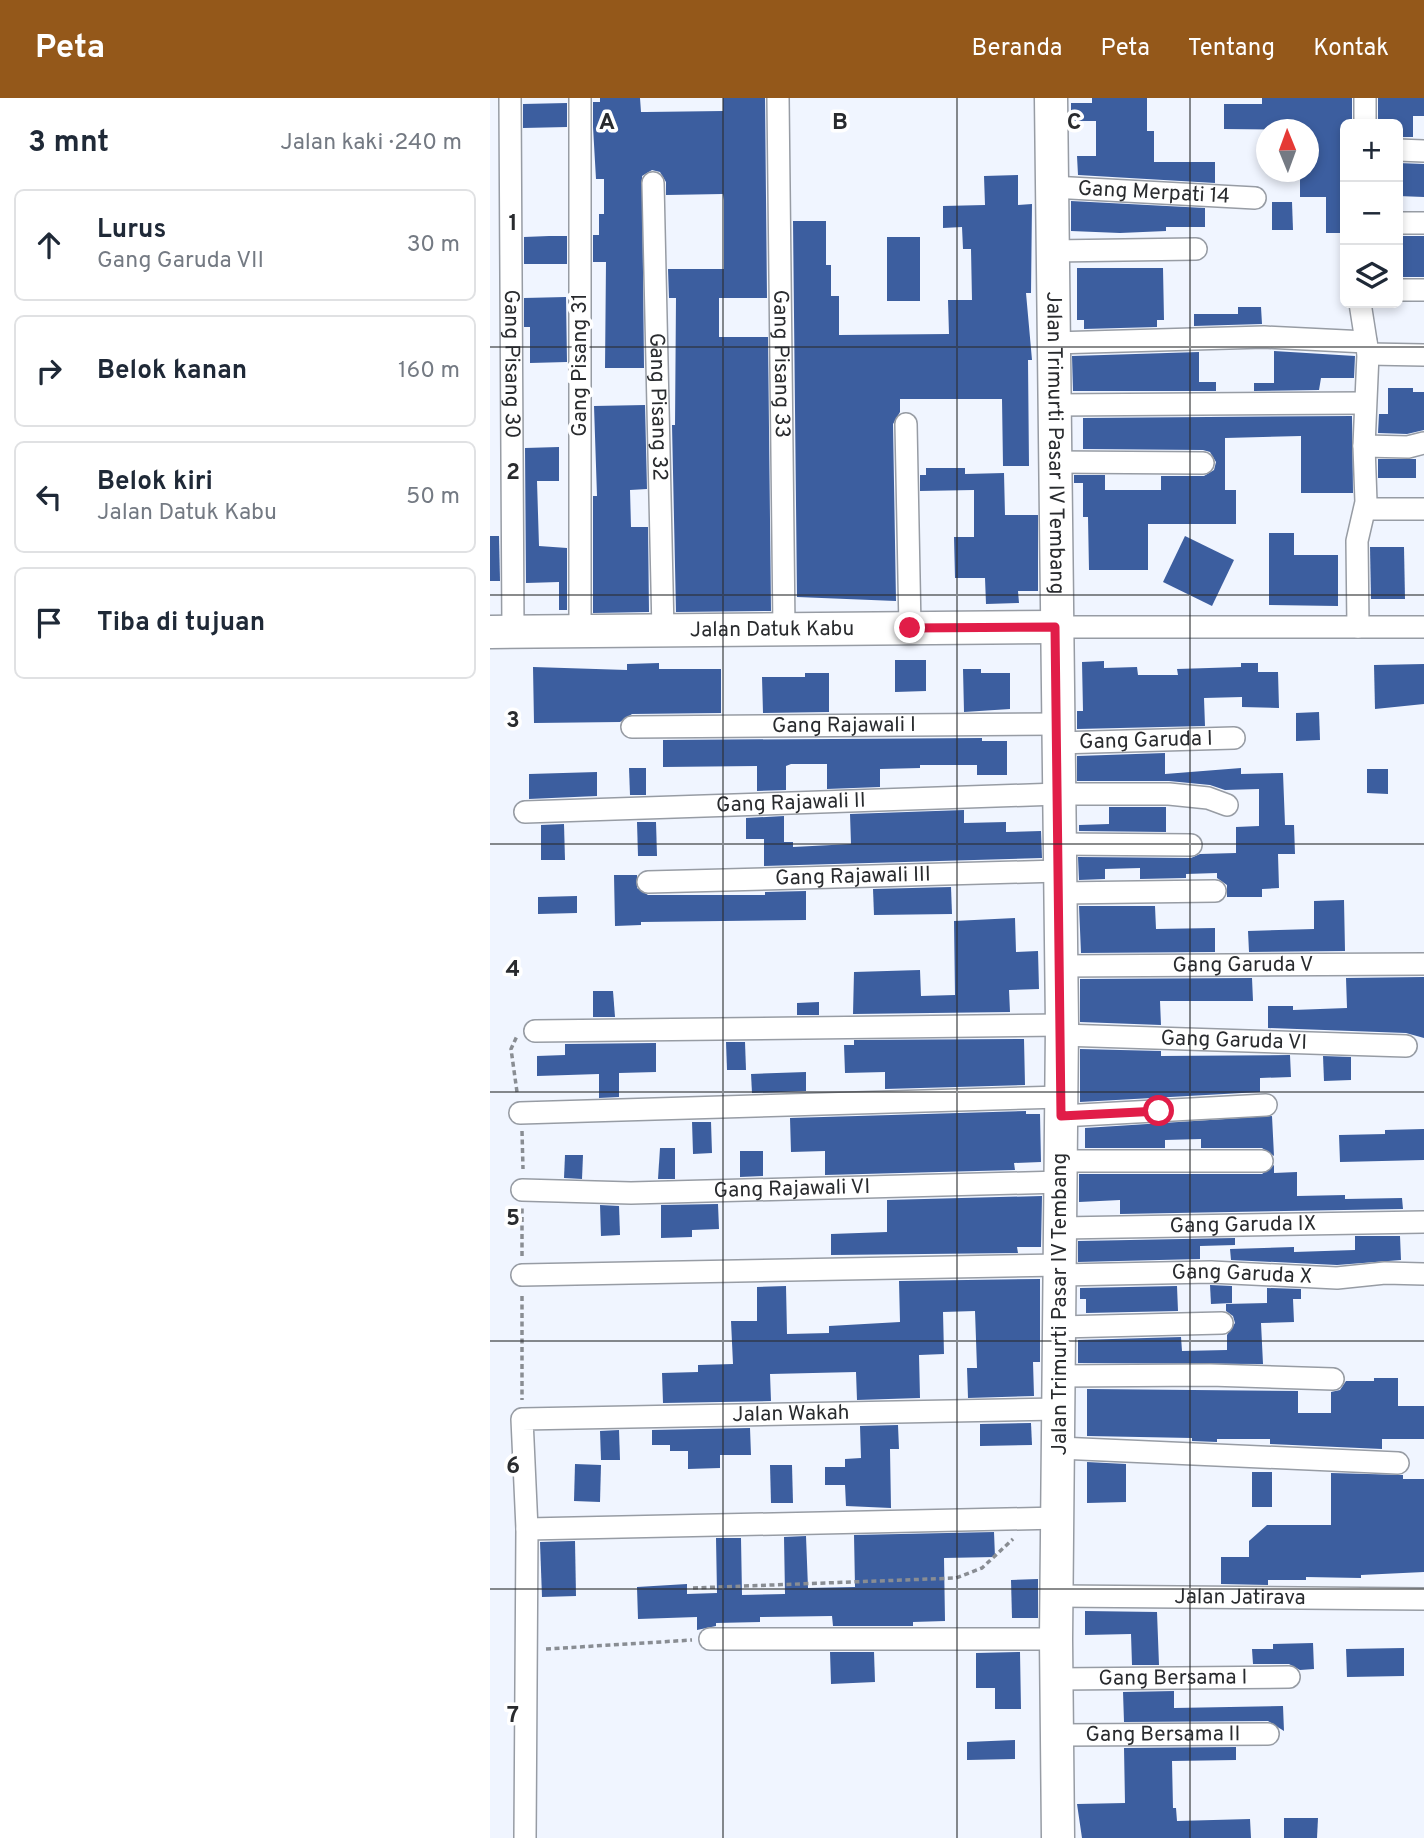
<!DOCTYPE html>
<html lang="id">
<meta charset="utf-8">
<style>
body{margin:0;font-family:Overpass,sans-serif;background:#f6f6f7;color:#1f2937}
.controls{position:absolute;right:21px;top:21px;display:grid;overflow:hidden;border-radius:10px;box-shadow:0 4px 10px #0003}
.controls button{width:63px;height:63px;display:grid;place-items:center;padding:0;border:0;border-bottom:2px solid #e0e1e3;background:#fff;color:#1f2937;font:35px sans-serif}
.compass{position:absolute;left:766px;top:21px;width:63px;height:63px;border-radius:50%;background:#fff;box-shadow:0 4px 10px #0003;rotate:359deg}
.stop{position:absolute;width:21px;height:21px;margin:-16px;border:5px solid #e11d48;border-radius:50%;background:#fff}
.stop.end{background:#e11d48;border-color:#fff;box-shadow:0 2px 7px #0008}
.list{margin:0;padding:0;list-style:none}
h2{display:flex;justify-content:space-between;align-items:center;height:91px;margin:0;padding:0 28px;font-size:30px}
h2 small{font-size:23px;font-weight:400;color:#747a83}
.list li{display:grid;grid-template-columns:46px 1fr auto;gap:21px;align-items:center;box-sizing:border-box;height:112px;margin:0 14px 14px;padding:0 14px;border:2px solid #e0e1e3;border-radius:10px}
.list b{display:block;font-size:26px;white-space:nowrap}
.list p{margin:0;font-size:23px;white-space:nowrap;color:#747a83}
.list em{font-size:23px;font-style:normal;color:#747a83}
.icon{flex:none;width:38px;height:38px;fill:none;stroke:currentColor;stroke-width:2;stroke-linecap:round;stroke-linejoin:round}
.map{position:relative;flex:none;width:934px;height:1740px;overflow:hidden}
header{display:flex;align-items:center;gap:42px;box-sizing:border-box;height:98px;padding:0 35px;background:#94581a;color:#fff}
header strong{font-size:33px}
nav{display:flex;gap:38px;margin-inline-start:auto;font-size:24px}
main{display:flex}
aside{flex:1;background:#fff}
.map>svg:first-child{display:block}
.building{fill:#3c5e9f}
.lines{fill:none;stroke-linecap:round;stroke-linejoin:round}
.street-casing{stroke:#979ca4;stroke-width:24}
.secondary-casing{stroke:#979ca4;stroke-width:35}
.path{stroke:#898d93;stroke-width:3.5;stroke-dasharray:5 3.5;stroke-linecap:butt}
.street{stroke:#fff;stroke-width:21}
.secondary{stroke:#fff;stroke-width:32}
.route{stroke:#e11d48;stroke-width:9}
.grid{fill:none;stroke:#292b2e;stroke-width:2;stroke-opacity:0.55}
.labels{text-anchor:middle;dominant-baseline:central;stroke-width:7;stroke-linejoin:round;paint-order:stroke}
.street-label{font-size:21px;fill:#292b2e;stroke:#fff}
.grid-label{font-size:23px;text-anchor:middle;font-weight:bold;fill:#292b2e;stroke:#fff;stroke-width:7;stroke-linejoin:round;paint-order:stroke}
</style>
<header>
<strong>Peta</strong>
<nav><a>Beranda</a><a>Peta</a><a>Tentang</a><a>Kontak</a></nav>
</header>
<main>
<aside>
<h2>3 mnt<small>Jalan kaki · 240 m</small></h2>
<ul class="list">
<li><svg class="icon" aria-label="ahead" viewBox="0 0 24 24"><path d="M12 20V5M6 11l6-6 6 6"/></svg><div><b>Lurus</b><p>Gang Garuda VII</p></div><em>30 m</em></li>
<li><svg class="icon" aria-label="right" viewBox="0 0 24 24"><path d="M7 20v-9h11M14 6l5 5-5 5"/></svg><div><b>Belok kanan</b></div><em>160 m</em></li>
<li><svg class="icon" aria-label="left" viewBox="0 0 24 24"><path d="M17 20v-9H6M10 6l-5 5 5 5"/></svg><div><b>Belok kiri</b><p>Jalan Datuk Kabu</p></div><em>50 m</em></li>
<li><svg class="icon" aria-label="arrive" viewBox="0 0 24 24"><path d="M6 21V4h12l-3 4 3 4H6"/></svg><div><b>Tiba di tujuan</b></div></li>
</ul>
</aside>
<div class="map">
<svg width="934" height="1740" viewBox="0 0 934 1740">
<rect width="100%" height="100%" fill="#f0f5ff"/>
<g class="building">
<polygon points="110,0 150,0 151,14 156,14 233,13 233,0 275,0 277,200 229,200 229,239 278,239 281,513 186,514 182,327 185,327 186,200 179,200 178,171 234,171 234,102 233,96 176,97 176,84 170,74 162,72 152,78 154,270 115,270 116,164 103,164 103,137 109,137 109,116 114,116 114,81 106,81 103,29 103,4 110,4"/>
<polygon points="602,0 657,0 657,33 664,33 664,64 725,64 725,85 588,77 587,58 606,58 606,23 581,23 581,5 602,5"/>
<polygon points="772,0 862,0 862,26 855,26 855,135 836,135 836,99 810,99 810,74 818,74 818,32 734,31 734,6 772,6"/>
<polygon points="888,0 934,0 934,18 923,18 923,39 908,39 908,26 888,26"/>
<polygon points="77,5 77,29 33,30 33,6"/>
<polygon points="908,65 934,66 934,99 908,98"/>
<polygon points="528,77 528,107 542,106 541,195 536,195 542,262 538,262 539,368 513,368 512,301 410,301 410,314 403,326 406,503 307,499 303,123 336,123 336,167 341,167 341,198 349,198 349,237 459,236 458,202 482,202 481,151 473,151 472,129 453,130 453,108 495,107 494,78"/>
<polygon points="581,103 715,110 715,129 676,129 676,133 630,135 581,133"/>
<polygon points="782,104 802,104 803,132 782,132"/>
<polygon points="59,138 77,138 77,166 34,166 34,139"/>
<rect x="908" y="138" width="26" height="41"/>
<rect x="397" y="139" width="33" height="64"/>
<polygon points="587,170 673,170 674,222 667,222 667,229 594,231 594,222 587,222"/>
<polygon points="76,199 77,264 40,265 40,229 34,229 34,200"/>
<polygon points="748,209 771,209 772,226 704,228 704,216 748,216"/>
<polygon points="784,253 865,258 864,280 831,280 829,292 764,293 764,285 784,285"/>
<polygon points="709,254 709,284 726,284 726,293 583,293 582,258"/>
<polygon points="898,290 923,290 923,294 934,294 934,332 917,336 888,335 889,316 898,316"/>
<polygon points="155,307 157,391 140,392 141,429 158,429 159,514 103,515 103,398 107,398 104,308"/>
<polygon points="862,318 863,395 811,395 811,338 735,340 735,392 746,392 746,426 658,426 658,472 599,472 598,419 593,419 593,385 584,385 584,377 615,377 615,392 671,392 671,378 714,378 724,372 726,364 720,354 713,352 593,351 593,320"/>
<polygon points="69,349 69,383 47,383 49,448 77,450 77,512 69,512 69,484 36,485 35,350"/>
<rect x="888" y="361" width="38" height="19"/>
<polygon points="436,370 475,370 475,376 514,375 515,417 548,417 548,493 528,493 529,505 496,506 495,480 465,480 464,439 484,439 484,392 430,393 430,377 436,377"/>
<polygon points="779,435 804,435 804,457 848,457 848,508 779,507"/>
<polygon points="0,438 9,438 10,483 0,483"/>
<polygon points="695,438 744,462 722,508 673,484"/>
<polygon points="880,449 914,449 915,501 881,501"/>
<polygon points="405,562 436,562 436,593 405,594"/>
<polygon points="614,563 614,570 647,569 648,577 688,577 687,571 751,569 751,565 768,565 768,574 788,574 789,610 752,609 752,599 714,600 715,628 587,631 587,613 593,613 592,564"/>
<polygon points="169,565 169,571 231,571 231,615 142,616 130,624 44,625 43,569 137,572 137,566"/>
<polygon points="934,566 934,606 885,611 884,567"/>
<polygon points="473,571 491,571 491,575 520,575 520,611 474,614"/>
<polygon points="315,575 339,575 339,614 273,615 272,579 315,579"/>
<polygon points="829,614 830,642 806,643 806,615"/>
<polygon points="492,640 492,643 517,643 517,677 487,677 487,667 430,667 430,670 390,671 390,689 337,691 337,666 301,666 296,668 296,692 267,693 267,668 173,669 173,642"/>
<polygon points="675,655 675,676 751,670 751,676 793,675 795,727 804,727 805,756 788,756 789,790 772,791 772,799 737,799 737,787 727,780 727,775 696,776 696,780 650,781 650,770 615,771 615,781 589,782 588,759 701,760 710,756 746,755 746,729 769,728 769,691 735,692 720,687 679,683 587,683 587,658"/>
<polygon points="139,670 156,670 156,697 140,697"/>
<polygon points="877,671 898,671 898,696 877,695"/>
<polygon points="107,674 107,698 39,701 39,676"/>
<polygon points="619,709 676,709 676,734 589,733 589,727 619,726"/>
<polygon points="474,712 474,725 516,724 516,734 551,733 552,760 274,768 274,741 256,741 256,720 294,718 294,744 303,744 303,749 361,746 360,716"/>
<polygon points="147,724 166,724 167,758 148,758"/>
<polygon points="74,726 75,762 51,762 51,727"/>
<polygon points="124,777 147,777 147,790 158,797 275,797 275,794 316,793 316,822 151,824 151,827 125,828"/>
<polygon points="461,789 462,816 384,817 383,791"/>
<polygon points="87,798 87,815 48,816 48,799"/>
<polygon points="854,802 855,853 759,854 758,833 824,831 824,803"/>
<polygon points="589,808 665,808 666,831 725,830 725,854 591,855"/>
<polygon points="525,820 526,854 548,853 549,891 519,892 520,914 363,916 364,874 430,872 431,898 465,897 464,823"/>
<polygon points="934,879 934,940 916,935 778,930 778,908 803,908 803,912 857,910 856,880"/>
<polygon points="762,880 763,903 670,903 671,927 590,924 590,881"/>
<polygon points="103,893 123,893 125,919 103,919"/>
<polygon points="329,904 329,917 307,917 307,905"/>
<polygon points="534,941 535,987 395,991 395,974 355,975 354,947 364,947 364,942"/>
<polygon points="236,944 255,944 256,972 237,972"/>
<polygon points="166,945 166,974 129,975 129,999 109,1000 109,976 47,978 47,958 75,957 75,946"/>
<polygon points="590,951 671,953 671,958 800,957 801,979 770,980 770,994 590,1004"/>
<polygon points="833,958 861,959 861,982 834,983"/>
<polygon points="316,974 316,993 262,995 261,976"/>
<polygon points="536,1013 536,1016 550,1016 551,1064 524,1065 525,1072 335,1077 335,1053 301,1054 300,1020"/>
<polygon points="782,1018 784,1058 772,1050 711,1050 711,1041 675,1042 675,1050 595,1050 595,1030"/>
<polygon points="202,1024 221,1024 222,1055 203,1056"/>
<polygon points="934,1031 934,1062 850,1064 849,1037 895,1036 895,1032"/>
<polygon points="170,1050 185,1050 185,1081 168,1081"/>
<polygon points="250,1053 273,1053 273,1078 250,1079"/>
<polygon points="75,1057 93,1057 92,1081 74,1080"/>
<polygon points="784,1067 784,1075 807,1074 807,1098 855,1097 855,1101 912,1100 913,1111 630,1116 630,1102 589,1104 589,1076 772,1076"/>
<polygon points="552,1098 551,1149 527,1149 528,1155 341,1157 341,1136 397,1134 397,1102"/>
<polygon points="228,1106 229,1131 202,1132 202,1139 171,1140 171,1107"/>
<polygon points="110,1107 129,1108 130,1137 111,1138"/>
<polygon points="865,1138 910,1138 911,1162 847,1167 741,1162 740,1151 804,1149 804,1154 865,1152"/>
<polygon points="745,1140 745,1147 710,1148 710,1161 588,1164 588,1143"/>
<polygon points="550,1181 550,1264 543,1264 544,1298 478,1300 477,1270 487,1270 485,1213 453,1214 454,1256 429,1257 430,1300 367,1302 366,1274 280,1276 281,1303 173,1305 172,1275 208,1274 208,1267 243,1266 241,1223 267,1223 267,1189 296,1188 297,1236 339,1235 339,1228 410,1224 409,1183"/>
<polygon points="720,1187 742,1188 742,1205 721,1206"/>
<polygon points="687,1188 688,1213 596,1215 596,1201 590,1201 590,1190"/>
<polygon points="777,1190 811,1191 811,1201 803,1201 804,1224 771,1225 773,1266 588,1265 588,1242 691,1239 692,1253 737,1252 737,1237 745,1225 743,1218 736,1213 736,1206 777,1205"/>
<polygon points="884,1280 908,1280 908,1308 934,1308 934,1341 892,1341 892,1351 780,1346 780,1341 727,1341 727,1344 702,1343 702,1340 597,1338 597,1291 808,1293 808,1315 841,1315 841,1294 850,1292 856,1283 884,1283"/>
<polygon points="541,1325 542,1347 490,1348 490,1326"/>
<polygon points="408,1327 409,1351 400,1351 401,1410 356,1408 355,1387 335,1387 335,1369 355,1369 355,1361 371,1360 370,1328"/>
<polygon points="260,1330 261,1357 230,1357 230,1370 198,1371 198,1353 180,1353 180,1347 162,1347 162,1332"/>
<polygon points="129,1332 130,1362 111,1362 110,1333"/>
<polygon points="597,1364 636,1366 636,1404 597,1405"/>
<polygon points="85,1366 111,1367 110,1404 84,1403"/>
<polygon points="280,1367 302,1367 303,1405 281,1405"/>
<rect x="762" y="1374" width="20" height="35"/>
<polygon points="841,1375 913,1377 913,1381 934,1381 934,1474 871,1477 871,1480 816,1479 816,1482 778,1482 778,1487 731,1486 731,1459 759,1459 759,1443 777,1427 841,1427"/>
<polygon points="504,1434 505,1459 454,1460 455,1523 423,1524 423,1528 343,1528 342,1518 270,1519 270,1524 226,1525 226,1528 207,1532 207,1519 148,1521 147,1489 197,1486 197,1496 227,1495 226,1440 251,1440 252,1497 295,1496 294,1439 316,1438 318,1490 365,1489 364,1437"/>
<polygon points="85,1443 86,1498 52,1499 50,1444"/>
<polygon points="548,1481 548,1520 522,1520 521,1482"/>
<polygon points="595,1513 667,1514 669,1567 642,1567 641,1536 595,1537"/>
<polygon points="823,1545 824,1571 810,1572 799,1566 763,1566 762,1551 783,1551 783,1546"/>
<polygon points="914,1550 914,1578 857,1579 856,1551"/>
<polygon points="340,1554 384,1554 385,1584 341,1586"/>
<polygon points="530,1554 531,1611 505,1611 505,1590 486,1590 486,1555"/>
<polygon points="684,1593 684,1610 793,1608 794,1633 778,1623 634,1624 633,1594"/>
<polygon points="525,1642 525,1661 477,1662 477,1644"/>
<polygon points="746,1649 746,1662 682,1663 683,1710 686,1710 687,1723 760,1721 761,1740 592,1740 587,1706 635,1705 634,1650"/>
<polygon points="794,1720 828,1720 827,1740 794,1740"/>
</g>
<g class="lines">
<g class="street-casing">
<g id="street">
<path id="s1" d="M20,0L23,533"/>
<polyline points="90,0 90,533"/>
<path id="s2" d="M288,0L294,531"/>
<polyline points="875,26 875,0"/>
<polyline points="908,52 934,53"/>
<path id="s3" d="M163,85L173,533"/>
<path id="s4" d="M562,89L765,100"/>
<polyline points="908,125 934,125"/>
<polyline points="562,153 706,151"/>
<polyline points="908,192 934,192"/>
<polyline points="563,245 774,239 876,244"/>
<polyline points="878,256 934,257"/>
<polyline points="564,307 875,305"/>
<polyline points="416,326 420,530"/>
<polyline points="874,348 918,349 934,345"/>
<polyline points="564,364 713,365"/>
<polyline points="875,411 934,411"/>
<polyline points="565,529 934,529"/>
<polyline points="868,529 867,443 876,404 874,348 878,256 870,205"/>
<path id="s5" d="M142,629L567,626"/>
<path id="s6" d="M567,645L744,640"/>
<path id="s7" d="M35,714L568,696H679L718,700L737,707"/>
<polyline points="568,746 701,747"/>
<path id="s8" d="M158,784L569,773"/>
<polyline points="570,795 725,793"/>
<path id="s9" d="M571,868L934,866"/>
<polyline points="45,933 572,927"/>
<path id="s10" d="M571,937L916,948"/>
<polyline points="30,1015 571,999"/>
<polyline points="571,1018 776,1007"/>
<polyline points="570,1063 772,1063"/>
<path id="s11" d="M32,1092L141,1095L571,1084"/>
<path id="s12" d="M571,1130L934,1124"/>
<polyline points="32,1177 570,1167"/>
<path id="s13" d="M570,1177L721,1174L847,1180L895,1175L934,1176"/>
<polyline points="570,1229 732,1225"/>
<polyline points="569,1278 720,1277 843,1281"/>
<polyline points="569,1350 908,1365"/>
<polyline points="37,1431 569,1420"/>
<path id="s14" d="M566,1498L934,1501"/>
<polyline points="220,1541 566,1541"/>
<path id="s15" d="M566,1581L799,1579"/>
<path id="s16" d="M568,1637L778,1636"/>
<path id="s17" d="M35,1740L37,1431L32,1321L569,1311"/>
</g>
</g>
<g class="secondary-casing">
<g id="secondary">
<path id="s18" d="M561,0L572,927L566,1541L568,1740"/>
<path id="s19" d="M0,534L565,529"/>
</g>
</g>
<g class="path">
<polyline points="27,994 21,951 27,938"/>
<polyline points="32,1033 33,1071"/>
<polyline points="32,1158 32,1110"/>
<polyline points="32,1198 32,1302"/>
<polyline points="203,1490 466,1480 492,1470 523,1441"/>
<polyline points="56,1551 202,1542"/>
</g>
<use href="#street" class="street"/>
<use href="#secondary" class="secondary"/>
</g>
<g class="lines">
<polyline class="route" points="420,530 565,529 571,1018 669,1013"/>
</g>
<path class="grid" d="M233,0V1740M467,0V1740M700,0V1740M0,249H934M0,497H934M0,746H934M0,994H934M0,1243H934M0,1491H934"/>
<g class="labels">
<g class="street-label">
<text stroke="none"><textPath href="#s4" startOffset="102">Gang Merpati 14</textPath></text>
<text stroke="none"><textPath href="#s2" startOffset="266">Gang Pisang 33</textPath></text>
<text stroke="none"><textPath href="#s1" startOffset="266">Gang Pisang 30</textPath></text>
<text transform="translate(90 267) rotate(-90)">Gang Pisang 31</text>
<text stroke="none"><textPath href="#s3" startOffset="224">Gang Pisang 32</textPath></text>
<text stroke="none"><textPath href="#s18" startOffset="345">Jalan Trimurti Pasar IV Tembang</textPath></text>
<text stroke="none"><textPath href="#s19" startOffset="282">Jalan Datuk Kabu</textPath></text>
<text stroke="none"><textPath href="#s5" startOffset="212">Gang Rajawali I</textPath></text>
<text stroke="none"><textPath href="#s6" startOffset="89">Gang Garuda I</textPath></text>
<text stroke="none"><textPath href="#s7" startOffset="266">Gang Rajawali II</textPath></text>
<text stroke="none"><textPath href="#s8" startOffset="205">Gang Rajawali III</textPath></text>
<text stroke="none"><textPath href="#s9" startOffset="182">Gang Garuda V</textPath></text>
<text stroke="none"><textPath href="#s10" startOffset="173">Gang Garuda VI</textPath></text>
<text stroke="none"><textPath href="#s11" startOffset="270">Gang Rajawali VI</textPath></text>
<text stroke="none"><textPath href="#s12" startOffset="182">Gang Garuda IX</textPath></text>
<text stroke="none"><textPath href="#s13" startOffset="182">Gang Garuda X</textPath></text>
<text transform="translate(570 1206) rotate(-90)">Jalan Trimurti Pasar IV Tembang</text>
<text stroke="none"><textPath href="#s17" startOffset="688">Jalan Wakah</textPath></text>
<text stroke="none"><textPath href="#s14" startOffset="184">Jalan Jatirava</textPath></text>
<text stroke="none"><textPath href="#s15" startOffset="117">Gang Bersama I</textPath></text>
<text stroke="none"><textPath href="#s16" startOffset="105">Gang Bersama II</textPath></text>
</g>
</g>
<g class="grid-label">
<text x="117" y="31">A</text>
<text x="350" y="31">B</text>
<text x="584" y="31">C</text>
<text x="23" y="132">1</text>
<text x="23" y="381">2</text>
<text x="23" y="629">3</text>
<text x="23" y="878">4</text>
<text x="23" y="1127">5</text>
<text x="23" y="1375">6</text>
<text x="23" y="1624">7</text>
</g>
</svg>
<div class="controls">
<button>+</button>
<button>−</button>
<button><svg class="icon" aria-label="layers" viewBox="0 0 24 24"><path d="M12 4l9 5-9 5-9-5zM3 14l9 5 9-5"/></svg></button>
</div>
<svg class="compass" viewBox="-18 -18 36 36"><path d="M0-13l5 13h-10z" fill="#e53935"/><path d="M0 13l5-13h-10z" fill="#747a83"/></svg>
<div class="stop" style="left:669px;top:1013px"></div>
<div class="stop end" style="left:420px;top:530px"></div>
</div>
</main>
